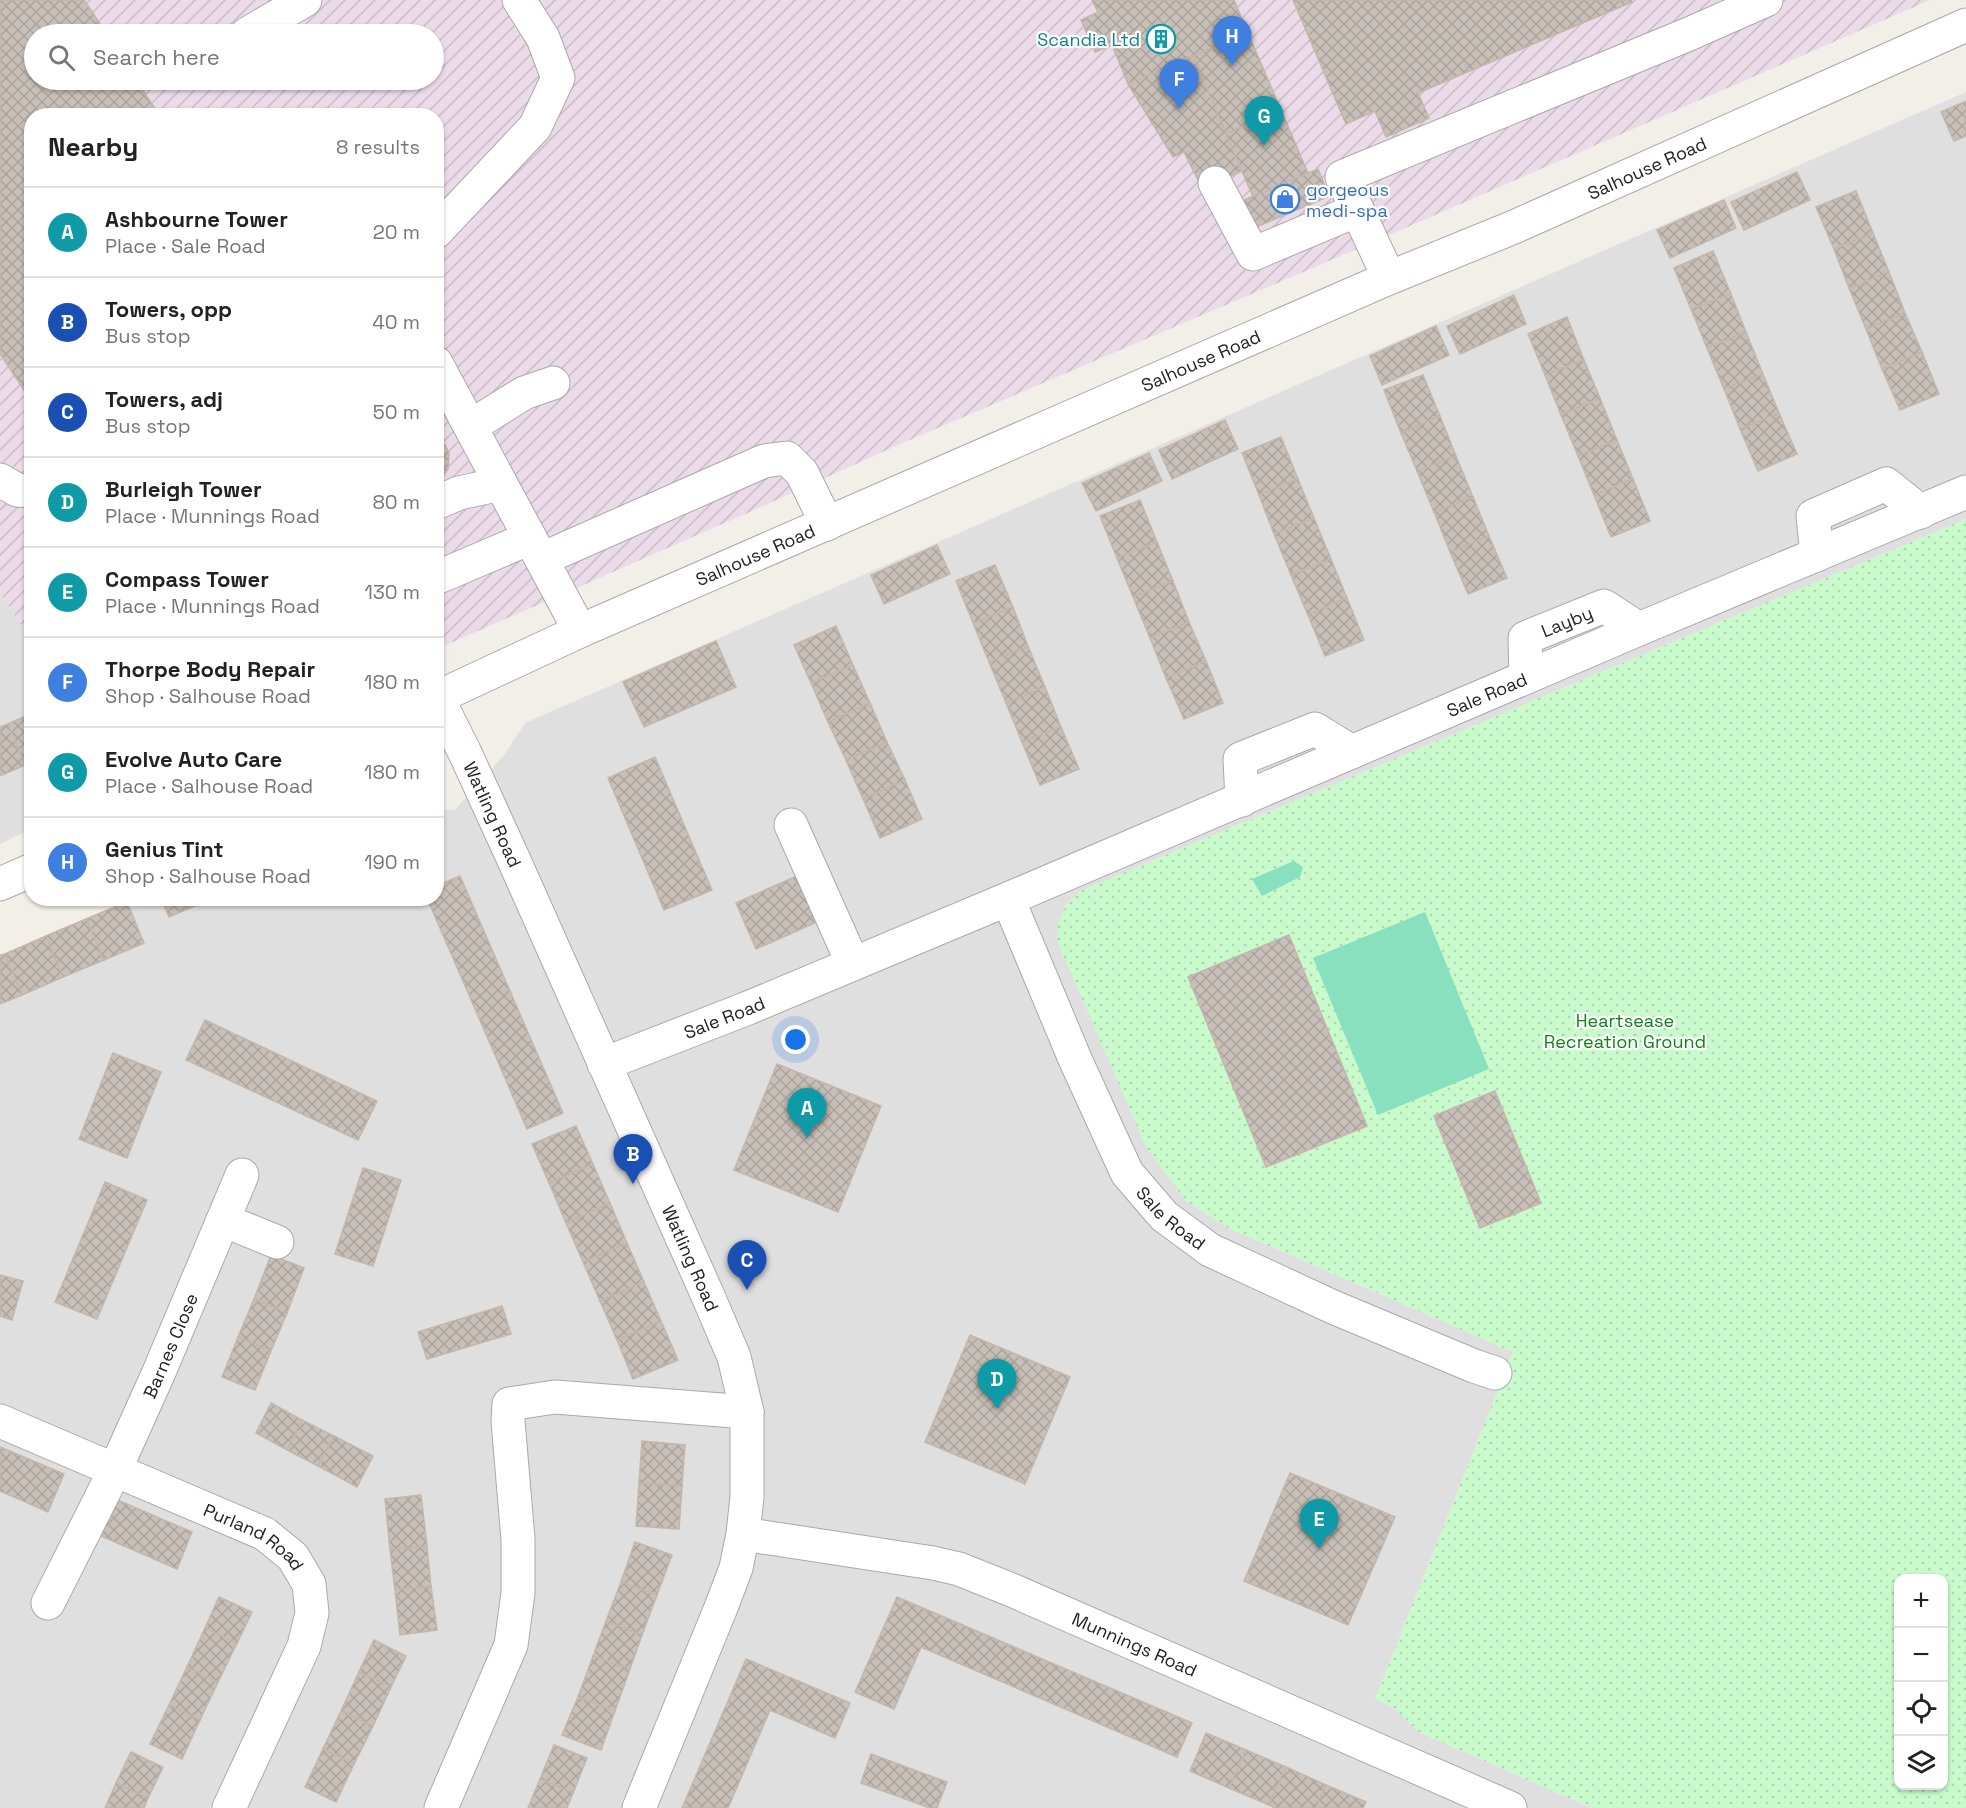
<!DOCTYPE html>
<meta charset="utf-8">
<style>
body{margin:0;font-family:"Space Grotesk",sans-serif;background:#f2f2f2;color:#222}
.controls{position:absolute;right:18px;bottom:18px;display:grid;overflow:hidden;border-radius:12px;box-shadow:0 2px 4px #0004}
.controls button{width:54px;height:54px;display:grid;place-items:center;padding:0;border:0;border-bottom:2px solid #e0e0e0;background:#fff;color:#222;font:30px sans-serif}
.you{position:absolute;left:796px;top:1040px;width:21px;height:21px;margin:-15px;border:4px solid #fff;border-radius:50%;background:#1a73e8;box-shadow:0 0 0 9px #1a73e833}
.badge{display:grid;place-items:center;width:39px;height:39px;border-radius:50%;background:#0b8043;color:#fff;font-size:20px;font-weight:700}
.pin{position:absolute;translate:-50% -50px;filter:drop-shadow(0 2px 3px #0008)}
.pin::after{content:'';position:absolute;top:32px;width:21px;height:18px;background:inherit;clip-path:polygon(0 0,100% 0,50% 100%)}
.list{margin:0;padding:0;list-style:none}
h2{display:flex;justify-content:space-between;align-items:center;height:78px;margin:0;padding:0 24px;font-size:26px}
h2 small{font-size:20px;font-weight:400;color:#767676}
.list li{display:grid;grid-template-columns:39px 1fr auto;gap:18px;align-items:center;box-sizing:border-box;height:90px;padding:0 24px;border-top:2px solid #e0e0e0}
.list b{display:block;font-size:22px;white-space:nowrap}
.list p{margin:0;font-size:20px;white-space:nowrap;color:#767676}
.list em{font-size:20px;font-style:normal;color:#767676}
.icon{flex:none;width:33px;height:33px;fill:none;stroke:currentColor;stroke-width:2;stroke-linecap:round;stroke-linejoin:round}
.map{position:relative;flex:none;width:1966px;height:1808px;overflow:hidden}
.search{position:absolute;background:#fff;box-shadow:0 2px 4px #0004;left:24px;top:24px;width:420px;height:66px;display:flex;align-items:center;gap:15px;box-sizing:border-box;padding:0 21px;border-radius:33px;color:#767676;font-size:22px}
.panel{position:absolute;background:#fff;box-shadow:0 2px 4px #0004;left:24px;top:108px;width:420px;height:798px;border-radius:24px}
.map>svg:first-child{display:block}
.residential{fill:#e0dfdf}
.industrial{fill:url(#industrial-furrows);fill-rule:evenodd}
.park{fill:url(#park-dots);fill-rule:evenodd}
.pitch{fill:#88e0be}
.building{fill:url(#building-cross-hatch);stroke:#c4b6ab;stroke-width:1.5}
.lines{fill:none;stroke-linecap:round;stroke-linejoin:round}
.minor-casing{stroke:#a9a9a9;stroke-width:35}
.minor{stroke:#fff;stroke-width:33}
.labels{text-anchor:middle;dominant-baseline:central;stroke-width:4.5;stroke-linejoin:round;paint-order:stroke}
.culture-label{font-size:18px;fill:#0d838f;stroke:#fff;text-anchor:end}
.street-label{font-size:18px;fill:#222;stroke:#fff}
.shop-label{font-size:18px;fill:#366cbe;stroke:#fff;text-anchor:start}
.park-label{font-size:18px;fill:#0c8416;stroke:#fff}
</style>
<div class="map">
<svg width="1966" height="1808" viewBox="0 0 1966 1808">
<defs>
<pattern id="industrial-furrows" width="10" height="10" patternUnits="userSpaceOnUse" patternTransform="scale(1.5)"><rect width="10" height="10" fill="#ebdbe8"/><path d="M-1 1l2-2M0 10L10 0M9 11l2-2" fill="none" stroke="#c9bcc7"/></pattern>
<pattern id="park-dots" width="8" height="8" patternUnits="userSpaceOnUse" patternTransform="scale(1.5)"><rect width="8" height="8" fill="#c8facc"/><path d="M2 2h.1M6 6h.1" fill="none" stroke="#acd6af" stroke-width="1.8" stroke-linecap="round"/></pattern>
<pattern id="building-cross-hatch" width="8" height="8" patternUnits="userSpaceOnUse" patternTransform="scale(1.5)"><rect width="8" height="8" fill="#c7bfb8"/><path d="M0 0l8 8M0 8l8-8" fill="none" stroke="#aba49e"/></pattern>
</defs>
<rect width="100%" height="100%" fill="#f2efe9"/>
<g class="residential">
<polygon points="1966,92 1966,519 1080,891 1065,906 1185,1200 1228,1228 1513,1352 1375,1699 1393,1707 1419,1732 1592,1808 0,1808 0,964 151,899 436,898 437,809 455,810 504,755 525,723"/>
<polygon points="0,593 32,639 31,829 0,844"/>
</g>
<path class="industrial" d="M0,0H1930L1343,255L898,445L752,511L437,649L436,116H32L31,639L0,593ZM34,34H434V80H34Z"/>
<path class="park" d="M1966,519V1808H1592L1419,1732L1393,1707L1375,1699L1513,1352L1228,1228L1185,1200L1146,1147L1058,943C1056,918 1062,909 1080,891ZM1898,1578H1944V1786H1898Z"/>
<g class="pitch">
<polygon points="1294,861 1303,867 1300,877 1262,896 1252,879"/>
<polygon points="1425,912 1489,1069 1378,1115 1313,958"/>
</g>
<g class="building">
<polygon points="0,0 84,0 107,34 34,34 34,80 136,80 160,116 32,116 32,402 0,354"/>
<polygon points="1092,0 1234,0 1248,33 1128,84 1112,45 1095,52 1081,20 1098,12"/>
<polygon points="1293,0 1631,0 1632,2 1418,93 1429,118 1386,137 1375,111 1346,124"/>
<polygon points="1248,33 1281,110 1226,134 1193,56"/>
<polygon points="1193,56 1242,171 1202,188 1184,152 1173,157 1128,84"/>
<polygon points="1966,101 1966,136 1954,141 1941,112"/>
<polygon points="1281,110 1308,173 1253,197 1226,134"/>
<polygon points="1318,169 1329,196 1254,228 1242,201"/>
<polygon points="1797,172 1810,200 1744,230 1731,202"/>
<polygon points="1856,191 1873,233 1834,249 1816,207"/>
<polygon points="1724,200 1736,228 1670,258 1657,230"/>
<polygon points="1873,233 1889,272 1849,288 1834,249"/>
<polygon points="1713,251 1731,294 1691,309 1674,268"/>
<polygon points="1889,272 1905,313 1866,329 1849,288"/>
<polygon points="1731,294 1746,332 1707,348 1691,309"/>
<polygon points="1514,295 1526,324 1460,354 1447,326"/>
<polygon points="1905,313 1922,352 1882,369 1866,329"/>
<polygon points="1567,317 1584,360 1545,375 1528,334"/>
<polygon points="1436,326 1449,355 1382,385 1370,356"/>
<polygon points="1746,332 1763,374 1724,389 1707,348"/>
<polygon points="1922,352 1939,394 1900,410 1882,369"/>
<polygon points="1584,360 1600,398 1561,415 1545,375"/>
<polygon points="1763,374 1779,413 1740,429 1724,389"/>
<polygon points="1423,375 1440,416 1401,433 1384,390"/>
<polygon points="1600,398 1617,440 1578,456 1561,415"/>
<polygon points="1779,413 1797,454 1758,471 1740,429"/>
<polygon points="1440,416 1456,456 1417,471 1401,433"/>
<polygon points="1225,420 1238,449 1172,479 1159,450"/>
<polygon points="1281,437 1298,479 1259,495 1242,453"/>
<polygon points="436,438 445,445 449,453 448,469 441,479 436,482"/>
<polygon points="1617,440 1633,479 1594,495 1578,456"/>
<polygon points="1149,453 1162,481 1096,511 1082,483"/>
<polygon points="1456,456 1473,497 1434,512 1417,471"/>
<polygon points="1298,479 1314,518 1274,534 1259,495"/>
<polygon points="1633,479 1650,521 1611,537 1594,495"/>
<polygon points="1473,497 1489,536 1450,552 1434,512"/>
<polygon points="1140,500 1157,542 1117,558 1100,516"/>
<polygon points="1314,518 1331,559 1291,575 1274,534"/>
<polygon points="1489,536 1507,578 1468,594 1450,552"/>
<polygon points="1157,542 1173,581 1133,597 1117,558"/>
<polygon points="937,545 950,574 884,604 871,575"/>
<polygon points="1331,559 1347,598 1308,615 1291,575"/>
<polygon points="995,565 1013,607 973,623 956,581"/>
<polygon points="1173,581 1189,622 1150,638 1133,597"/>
<polygon points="1347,598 1364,640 1325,656 1308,615"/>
<polygon points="1013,607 1028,646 989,662 973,623"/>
<polygon points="1189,622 1206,661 1166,678 1150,638"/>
<polygon points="836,626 853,665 811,683 794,645"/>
<polygon points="716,641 736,687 644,727 623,682"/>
<polygon points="1028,646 1045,687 1006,703 989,662"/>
<polygon points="1206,661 1223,703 1184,719 1166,678"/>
<polygon points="853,665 870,703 828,722 811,683"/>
<polygon points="1045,687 1061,727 1022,742 1006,703"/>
<polygon points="870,703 887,742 846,760 828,722"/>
<polygon points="32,713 32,763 25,765 8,724"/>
<polygon points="8,724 25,765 0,776 0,727"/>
<polygon points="1061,727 1079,769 1040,785 1022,742"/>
<polygon points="887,742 905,780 863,799 846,760"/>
<polygon points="655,757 712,890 664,910 608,778"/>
<polygon points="905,780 922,819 880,838 863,799"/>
<polygon points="799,875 819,921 756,949 736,903"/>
<polygon points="460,876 563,1113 527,1129 427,898 436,898 436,886"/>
<polygon points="161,898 208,898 209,900 169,917"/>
<polygon points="127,902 144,943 104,960 86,919"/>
<polygon points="86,919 104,960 63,977 46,936"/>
<polygon points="1289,935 1367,1126 1266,1167 1188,977"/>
<polygon points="46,936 63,977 22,995 5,954"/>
<polygon points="5,954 22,995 0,1004 0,955"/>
<polygon points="205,1020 377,1101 358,1140 186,1060"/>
<polygon points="113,1053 161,1072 127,1158 79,1139"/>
<polygon points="777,1064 881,1106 838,1212 734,1170"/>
<polygon points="1495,1091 1541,1203 1480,1228 1434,1116"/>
<polygon points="576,1126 593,1164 549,1183 532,1144"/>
<polygon points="593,1164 610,1203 566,1223 549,1183"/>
<polygon points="363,1168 401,1180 373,1266 335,1254"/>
<polygon points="105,1182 147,1200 97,1319 55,1302"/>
<polygon points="610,1203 627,1243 583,1262 566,1223"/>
<polygon points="627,1243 644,1282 600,1301 583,1262"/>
<polygon points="271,1255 304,1268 287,1313 254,1299"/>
<polygon points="0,1275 23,1281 12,1320 0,1316"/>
<polygon points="644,1282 661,1321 617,1340 600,1301"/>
<polygon points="254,1299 287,1313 271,1351 238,1337"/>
<polygon points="502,1306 511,1334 427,1359 418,1332"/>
<polygon points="661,1321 678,1360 633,1379 617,1340"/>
<polygon points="970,1335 1070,1377 1025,1484 925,1442"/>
<polygon points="238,1337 271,1351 255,1390 222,1377"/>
<polygon points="271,1403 302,1420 287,1450 256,1433"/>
<polygon points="302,1420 334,1436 318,1466 287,1450"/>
<polygon points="334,1436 373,1456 357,1487 318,1466"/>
<polygon points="642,1441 685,1445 682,1486 639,1483"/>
<polygon points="0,1447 64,1474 48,1512 0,1491"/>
<polygon points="1290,1473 1395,1517 1348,1625 1244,1581"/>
<polygon points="639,1483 682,1486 679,1529 636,1526"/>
<polygon points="421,1495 427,1546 390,1550 385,1499"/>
<polygon points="115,1499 192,1532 177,1569 99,1535"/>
<polygon points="635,1542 672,1555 657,1595 621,1582"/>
<polygon points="427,1546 431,1586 395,1590 390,1550"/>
<polygon points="621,1582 657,1595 642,1635 606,1621"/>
<polygon points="431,1586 437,1630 400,1635 395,1590"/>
<polygon points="219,1597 252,1612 237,1643 205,1628"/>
<polygon points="897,1597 1192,1723 1177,1757 921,1647 894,1709 855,1692"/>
<polygon points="606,1621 642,1635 630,1669 593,1656"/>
<polygon points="205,1628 237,1643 218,1682 187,1667"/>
<polygon points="374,1640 406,1656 391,1687 359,1672"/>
<polygon points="593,1656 630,1669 615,1711 578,1697"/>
<polygon points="746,1659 850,1703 835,1738 770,1710 728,1808 682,1808"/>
<polygon points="187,1667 218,1682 200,1720 169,1705"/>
<polygon points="359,1672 391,1687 373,1726 341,1711"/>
<polygon points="578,1697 615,1711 601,1750 562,1735"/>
<polygon points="169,1705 200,1720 182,1759 150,1744"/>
<polygon points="341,1711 373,1726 354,1764 323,1749"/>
<polygon points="1206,1733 1246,1750 1229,1788 1190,1771"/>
<polygon points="554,1745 587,1758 573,1793 540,1779"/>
<polygon points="323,1749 354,1764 336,1802 305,1787"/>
<polygon points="1246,1750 1286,1767 1269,1805 1229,1788"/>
<polygon points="131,1752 163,1767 148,1798 116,1783"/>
<polygon points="871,1754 947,1782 937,1808 930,1808 861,1783"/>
<polygon points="1286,1767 1326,1785 1316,1808 1275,1808 1269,1805"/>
<polygon points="540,1779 573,1793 567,1808 528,1808"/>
<polygon points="116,1783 148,1798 144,1808 105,1808"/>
<polygon points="1326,1785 1366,1802 1363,1808 1316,1808"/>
</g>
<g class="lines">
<g class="minor-casing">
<g id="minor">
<polyline points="247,34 305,0"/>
<polyline points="1215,183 1253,254 1357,210"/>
<polyline points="436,232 535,127 558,78 543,38 519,0"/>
<polyline points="1389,278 1342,177 1689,34 1766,0"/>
<polyline points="436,363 580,631"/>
<polyline points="471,426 524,393 553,383"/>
<polyline points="0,480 17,490 32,491"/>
<polyline points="436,503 459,493 501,484"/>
<polyline points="1817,555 1813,516 1886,484 1921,512"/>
<polyline points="542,559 764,461 787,458 802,473 827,524"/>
<polyline points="436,578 530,538"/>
<path id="s1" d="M1526,677L1525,638L1604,606L1639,629"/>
<path id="s2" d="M437,697L465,753L513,858L708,1296L734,1357L747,1412V1497L743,1534L736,1568L722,1605L639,1808"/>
<path id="s3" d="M436,698L580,631L1389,278L1514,227L1966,25"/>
<polyline points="1242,800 1240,759 1315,729 1352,752"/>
<polyline points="791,825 853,964"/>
<polyline points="0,884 32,870"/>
<path id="s4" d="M1008,899L1075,1059L1127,1173L1164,1216L1210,1250L1333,1307L1474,1366L1495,1373"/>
<path id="s5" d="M604,1064L748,1008L1008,899L1639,629L1966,492"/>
<polyline points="223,1220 277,1242"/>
<path id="s6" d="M0,1421L265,1534L293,1557L309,1584L312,1613L304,1646L229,1808"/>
<path id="s7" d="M743,1534L933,1563L959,1569L1014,1591L1510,1808"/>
<path id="s8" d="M48,1603L115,1470L159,1372L242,1175"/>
<polyline points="441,1808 511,1645 518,1593 518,1539 508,1421 509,1404 555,1397 747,1412"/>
</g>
</g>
<use href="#minor" class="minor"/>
</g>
<defs>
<g id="building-ring" transform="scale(1.5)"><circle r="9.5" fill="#fff" stroke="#0f9aa8" stroke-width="1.5"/><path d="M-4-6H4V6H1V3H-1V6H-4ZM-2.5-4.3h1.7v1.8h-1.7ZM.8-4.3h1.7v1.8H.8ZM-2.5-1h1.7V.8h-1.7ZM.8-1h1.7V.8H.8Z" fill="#0f9aa8"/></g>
<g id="shop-ring" transform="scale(1.5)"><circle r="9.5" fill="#fff" stroke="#3f7fe0" stroke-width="1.5"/><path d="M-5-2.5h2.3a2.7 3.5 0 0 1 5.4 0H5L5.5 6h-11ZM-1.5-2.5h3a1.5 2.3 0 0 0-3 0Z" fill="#3f7fe0"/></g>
</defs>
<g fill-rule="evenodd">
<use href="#building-ring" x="1161" y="39"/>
<use href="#shop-ring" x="1285" y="199"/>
</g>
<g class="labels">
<g class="culture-label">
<text x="1140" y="39">Scandia Ltd</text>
</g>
<g class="street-label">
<text stroke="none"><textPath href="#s3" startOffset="1322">Salhouse Road</textPath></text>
<text stroke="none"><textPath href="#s3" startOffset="836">Salhouse Road</textPath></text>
<text stroke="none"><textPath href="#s3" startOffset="350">Salhouse Road</textPath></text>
<text stroke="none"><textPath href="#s1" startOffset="84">Layby</textPath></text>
<text stroke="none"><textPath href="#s5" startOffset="957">Sale Road</textPath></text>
<text stroke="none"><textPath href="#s2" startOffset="130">Watling Road</textPath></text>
<text stroke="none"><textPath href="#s5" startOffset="129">Sale Road</textPath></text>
<text stroke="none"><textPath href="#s4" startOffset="362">Sale Road</textPath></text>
<text stroke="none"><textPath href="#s2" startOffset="616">Watling Road</textPath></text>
<text stroke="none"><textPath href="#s8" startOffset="285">Barnes Close</textPath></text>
<text stroke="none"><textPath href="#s6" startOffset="280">Purland Road</textPath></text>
<text stroke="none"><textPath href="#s7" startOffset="410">Munnings Road</textPath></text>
</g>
<g class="shop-label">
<text x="1306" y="189">gorgeous<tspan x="1306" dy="21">medi-spa</tspan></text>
</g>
<g class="park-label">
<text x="1625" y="1020">Heartsease<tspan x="1625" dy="21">Recreation Ground</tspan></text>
</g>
</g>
</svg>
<div class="controls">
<button>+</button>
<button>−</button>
<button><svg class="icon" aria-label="locate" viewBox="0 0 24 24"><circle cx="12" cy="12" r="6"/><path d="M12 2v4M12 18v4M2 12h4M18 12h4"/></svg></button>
<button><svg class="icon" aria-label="layers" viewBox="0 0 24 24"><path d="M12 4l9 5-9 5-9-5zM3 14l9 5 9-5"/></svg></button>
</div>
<div class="you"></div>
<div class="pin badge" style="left:807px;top:1138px;background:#0f9aa8">A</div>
<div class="pin badge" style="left:633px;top:1184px;background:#1a4fb4">B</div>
<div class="pin badge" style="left:747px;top:1290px;background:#1a4fb4">C</div>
<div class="pin badge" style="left:997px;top:1409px;background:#0f9aa8">D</div>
<div class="pin badge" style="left:1319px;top:1549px;background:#0f9aa8">E</div>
<div class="pin badge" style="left:1179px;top:109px;background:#3f7fe0">F</div>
<div class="pin badge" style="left:1264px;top:146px;background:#0f9aa8">G</div>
<div class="pin badge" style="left:1232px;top:66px;background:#3f7fe0">H</div>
<div class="search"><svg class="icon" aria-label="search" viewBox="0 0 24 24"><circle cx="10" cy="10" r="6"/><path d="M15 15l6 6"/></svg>Search here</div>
<section class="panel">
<h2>Nearby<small>8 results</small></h2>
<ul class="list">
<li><span class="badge" style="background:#0f9aa8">A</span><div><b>Ashbourne Tower</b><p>Place · Sale Road</p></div><em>20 m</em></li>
<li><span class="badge" style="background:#1a4fb4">B</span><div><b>Towers, opp</b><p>Bus stop</p></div><em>40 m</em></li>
<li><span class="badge" style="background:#1a4fb4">C</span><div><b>Towers, adj</b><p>Bus stop</p></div><em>50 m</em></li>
<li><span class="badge" style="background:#0f9aa8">D</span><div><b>Burleigh Tower</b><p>Place · Munnings Road</p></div><em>80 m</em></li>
<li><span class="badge" style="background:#0f9aa8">E</span><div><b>Compass Tower</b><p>Place · Munnings Road</p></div><em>130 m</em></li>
<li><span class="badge" style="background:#3f7fe0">F</span><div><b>Thorpe Body Repair</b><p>Shop · Salhouse Road</p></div><em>180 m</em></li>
<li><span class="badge" style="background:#0f9aa8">G</span><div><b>Evolve Auto Care</b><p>Place · Salhouse Road</p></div><em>180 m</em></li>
<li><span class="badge" style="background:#3f7fe0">H</span><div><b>Genius Tint</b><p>Shop · Salhouse Road</p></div><em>190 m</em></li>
</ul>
</section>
</div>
